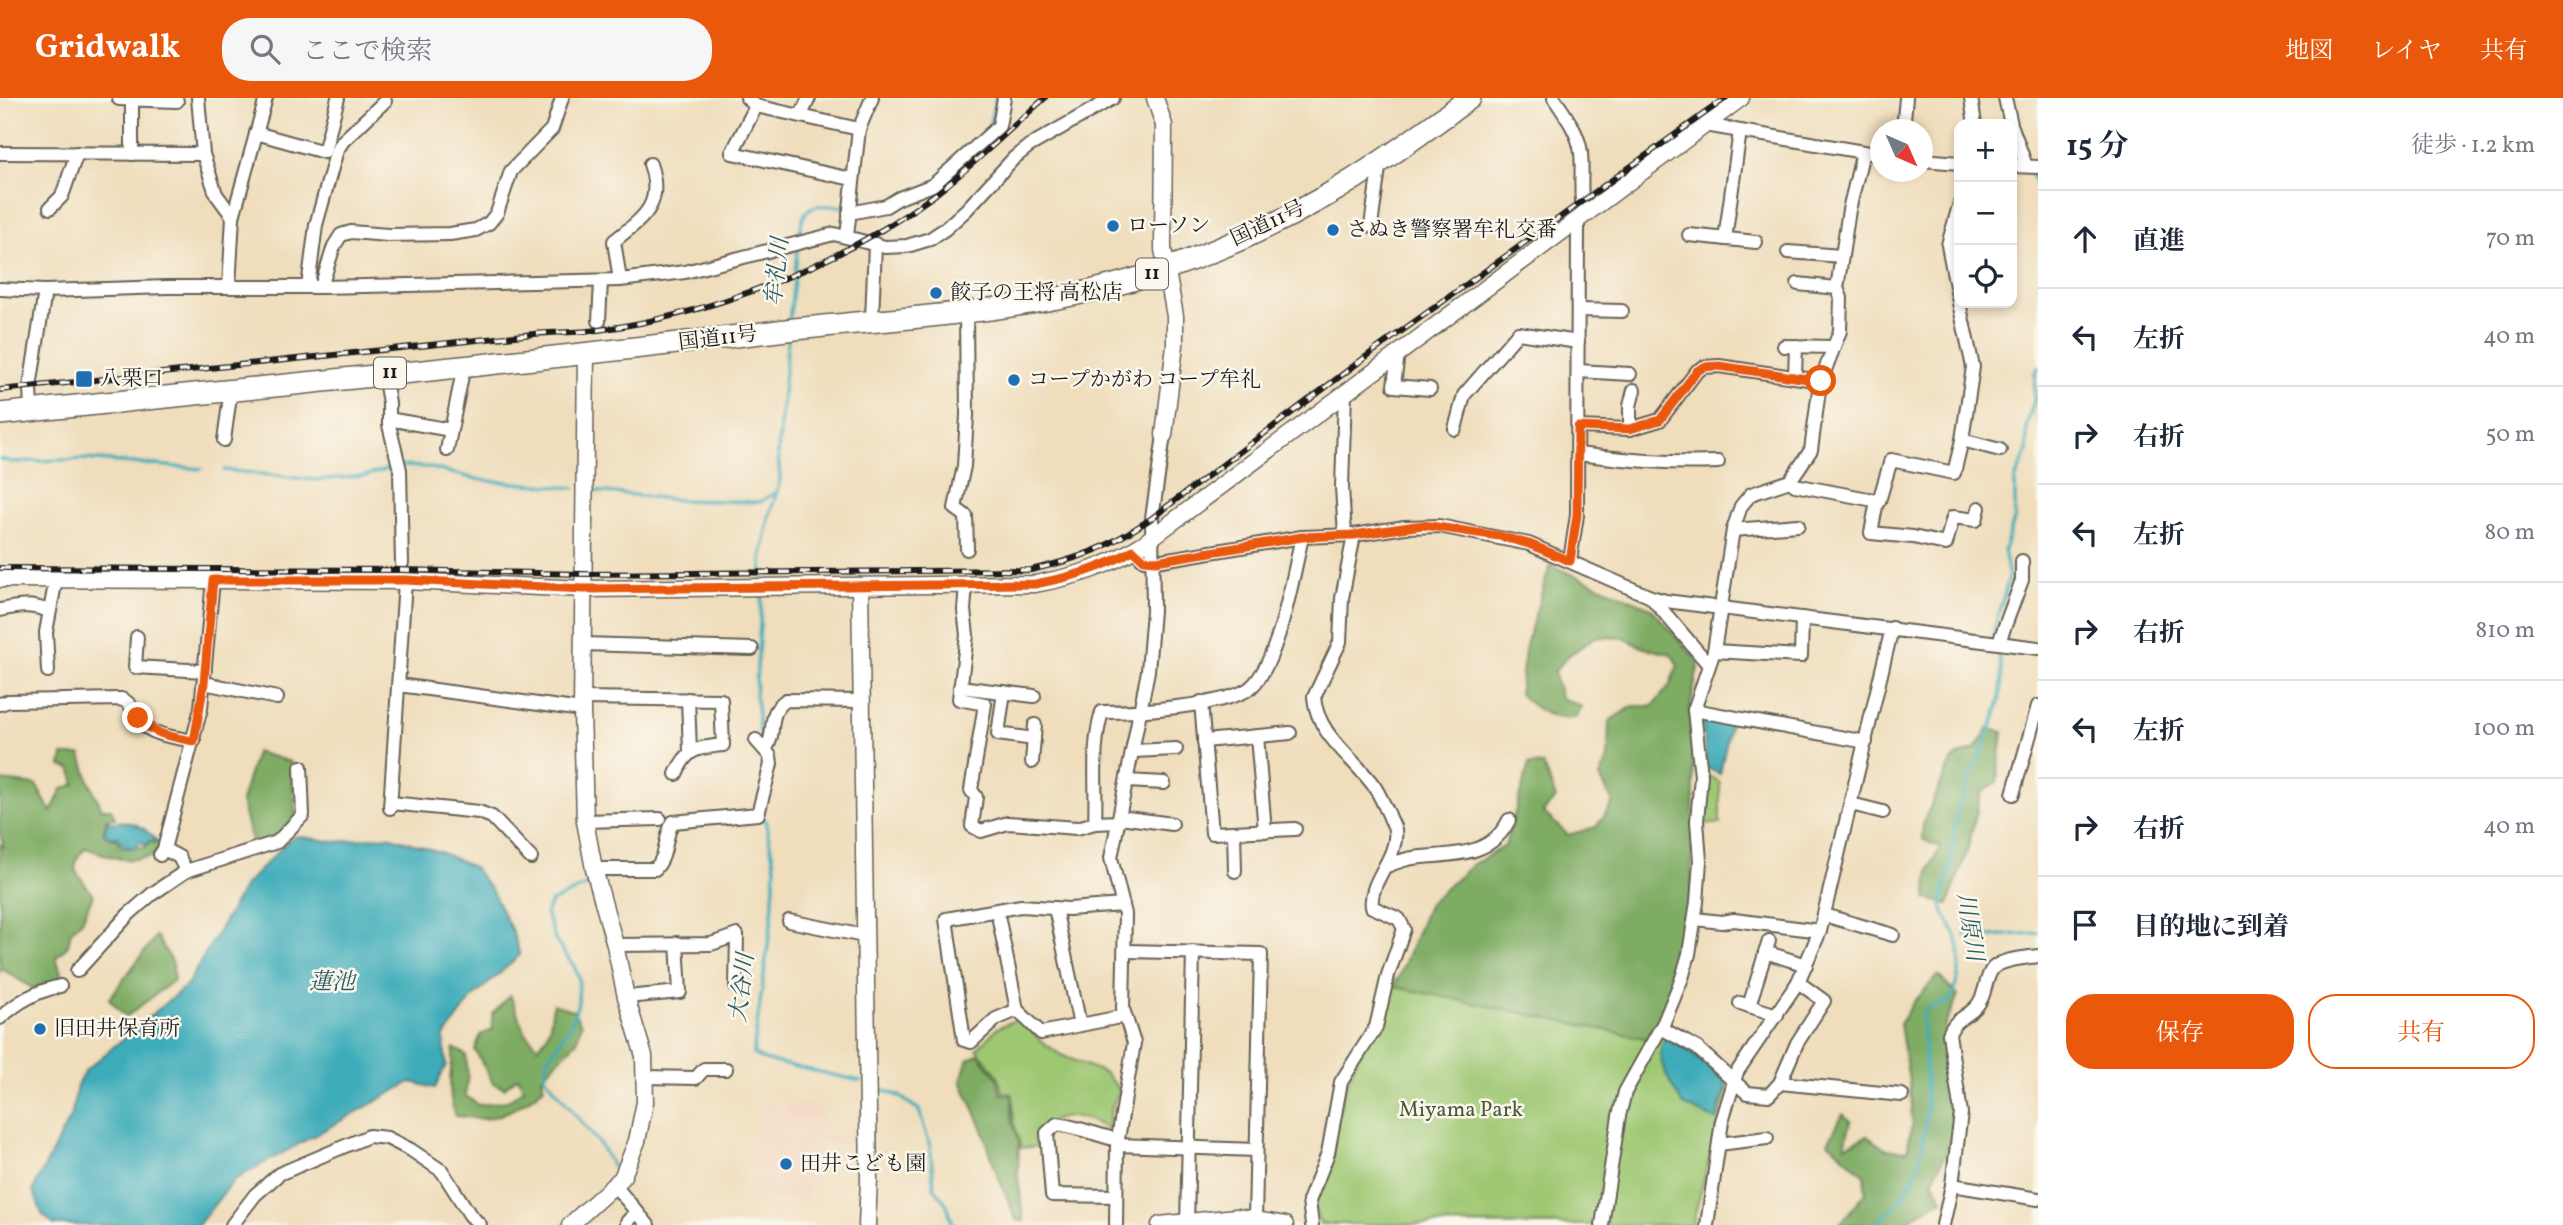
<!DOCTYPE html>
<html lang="ja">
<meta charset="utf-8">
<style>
body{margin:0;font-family:Vollkorn,"Noto Serif JP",serif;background:#f6f6f7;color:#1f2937}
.controls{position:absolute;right:21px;top:21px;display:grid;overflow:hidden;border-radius:14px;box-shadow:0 4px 10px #0003}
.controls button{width:63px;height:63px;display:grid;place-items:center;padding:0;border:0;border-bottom:2px solid #e0e1e3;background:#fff;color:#1f2937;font:35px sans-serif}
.compass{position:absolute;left:1870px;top:21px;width:63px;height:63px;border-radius:50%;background:#fff;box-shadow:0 4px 10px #0003;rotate:135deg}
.stop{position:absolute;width:21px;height:21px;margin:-16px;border:5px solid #ea580c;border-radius:50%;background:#fff}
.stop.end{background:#ea580c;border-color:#fff;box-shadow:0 2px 7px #0008}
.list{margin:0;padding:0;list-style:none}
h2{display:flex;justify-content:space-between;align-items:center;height:91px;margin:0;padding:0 28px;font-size:30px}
h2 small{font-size:23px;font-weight:400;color:#747a83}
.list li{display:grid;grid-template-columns:46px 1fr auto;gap:21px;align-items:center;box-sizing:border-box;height:98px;padding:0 28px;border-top:2px solid #e0e1e3}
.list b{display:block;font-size:26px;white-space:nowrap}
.list em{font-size:23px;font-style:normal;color:#747a83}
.actions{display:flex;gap:14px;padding:21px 28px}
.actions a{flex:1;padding:16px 0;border:2px solid #ea580c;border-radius:28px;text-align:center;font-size:24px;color:#ea580c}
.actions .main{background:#ea580c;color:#fff}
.icon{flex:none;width:38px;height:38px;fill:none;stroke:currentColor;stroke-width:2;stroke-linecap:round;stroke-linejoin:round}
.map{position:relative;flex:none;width:2038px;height:1127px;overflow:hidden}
header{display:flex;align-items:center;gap:42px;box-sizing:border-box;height:98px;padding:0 35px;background:#ea580c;color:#fff}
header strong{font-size:33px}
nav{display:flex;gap:38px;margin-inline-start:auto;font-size:24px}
.search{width:490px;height:63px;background:#f6f6f7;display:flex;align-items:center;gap:18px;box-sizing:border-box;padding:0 24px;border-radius:28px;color:#747a83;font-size:26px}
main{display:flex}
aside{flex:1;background:#fff}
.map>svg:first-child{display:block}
.built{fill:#f1d5bd}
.green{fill:#9ec772;stroke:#5d7247;stroke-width:2}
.forest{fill:#7eac64;stroke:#4d6440;stroke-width:2}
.water{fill:#3cacb9;stroke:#2c646a;stroke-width:2}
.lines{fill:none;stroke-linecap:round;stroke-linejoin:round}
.stream{stroke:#3cacb9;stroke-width:3.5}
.minor-casing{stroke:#666054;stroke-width:16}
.tertiary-casing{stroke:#666054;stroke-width:19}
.trunk-casing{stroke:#666054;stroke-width:24}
.minor{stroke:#fff;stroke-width:12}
.tertiary{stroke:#fff;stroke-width:16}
.trunk{stroke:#fff;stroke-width:21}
.rail-casing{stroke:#1c1c1c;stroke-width:6}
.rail{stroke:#fbf7ec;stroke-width:3.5;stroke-dasharray:10;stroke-linecap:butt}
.route{stroke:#ea580c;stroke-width:9}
.poi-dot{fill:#1f6fb2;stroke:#fbf7ec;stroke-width:2.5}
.labels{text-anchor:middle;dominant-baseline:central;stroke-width:5;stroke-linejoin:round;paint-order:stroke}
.shield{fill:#fbf7ec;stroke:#5f5e5a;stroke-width:2}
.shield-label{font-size:19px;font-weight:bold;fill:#1c1c1c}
.street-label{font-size:21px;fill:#1c1c1c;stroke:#fbf7ec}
.poi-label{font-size:21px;fill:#1c1c1c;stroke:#fbf7ec;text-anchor:start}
.park-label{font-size:21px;fill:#4a583a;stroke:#fbf7ec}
.water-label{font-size:23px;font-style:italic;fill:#2a5d63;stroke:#fbf7ec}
</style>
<header>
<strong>Gridwalk</strong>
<div class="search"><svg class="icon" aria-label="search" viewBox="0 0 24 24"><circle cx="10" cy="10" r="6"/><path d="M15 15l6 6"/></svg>ここで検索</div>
<nav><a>地図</a><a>レイヤ</a><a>共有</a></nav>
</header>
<main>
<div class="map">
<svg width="2038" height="1127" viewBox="0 0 2038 1127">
<rect width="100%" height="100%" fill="#fbf7ec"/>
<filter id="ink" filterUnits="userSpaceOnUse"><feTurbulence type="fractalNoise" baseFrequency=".0143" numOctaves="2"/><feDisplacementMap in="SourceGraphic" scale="14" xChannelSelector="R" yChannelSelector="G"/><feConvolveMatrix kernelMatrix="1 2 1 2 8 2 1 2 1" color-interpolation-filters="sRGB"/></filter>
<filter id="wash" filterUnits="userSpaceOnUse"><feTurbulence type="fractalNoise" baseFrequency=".00686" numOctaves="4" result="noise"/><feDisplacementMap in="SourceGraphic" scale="28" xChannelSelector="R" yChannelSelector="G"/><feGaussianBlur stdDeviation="1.57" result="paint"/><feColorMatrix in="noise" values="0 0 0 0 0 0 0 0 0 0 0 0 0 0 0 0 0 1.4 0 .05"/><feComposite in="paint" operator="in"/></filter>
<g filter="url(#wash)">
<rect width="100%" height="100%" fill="#efddbb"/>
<polygon class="built" points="760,1003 822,1008 821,1036 860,1036 860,1046 823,1045 817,1086 810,1085 806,1104 748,1096"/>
<g class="green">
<polygon points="1706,676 1720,684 1720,726 1701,725"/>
<polygon points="1393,881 1661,936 1693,953 1729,986 1692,1127 1320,1126 1314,1109 1321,1089 1344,991"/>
<path d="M1019,920L1040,942L1061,957L1105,975L1120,992L1112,1008L1107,1031C1085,1017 1064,1013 1043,1029L1044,1048L1021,1050L1014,1023L1013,996L1002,994L999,979L977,951L997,930Z"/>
</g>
<g class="forest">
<path d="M1550,467L1651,510L1699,564L1690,611L1694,686L1691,804L1674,888L1654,942L1395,889L1429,805L1473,766L1505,748L1529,666L1543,667L1556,700L1543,714L1568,737L1596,729L1613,705L1600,679L1608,659L1609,623L1633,608H1653L1669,588L1678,567L1671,556L1644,550L1624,540L1595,539L1568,558L1554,574L1561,600L1582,609L1575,620C1550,623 1537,611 1519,596L1526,547Z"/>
<polygon points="1988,631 2003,634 1997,684 1981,695 1967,754 1948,806 1926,801 1929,771 1940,749 1922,741 1923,725 1951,663 1957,658 1975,651"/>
<polygon points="256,654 291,664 296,718 277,739 252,747 241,703"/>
<path d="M63,657H81L89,683L102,711H111L115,720L106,721L103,736L109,740L116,741L122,750L145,749L150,745H161L154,758C121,765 115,760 85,750L77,760L75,772L93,797L82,823L71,833L68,848L56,859L62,878L52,884L32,890L2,871L0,874V746L4,749L0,735V686L2,683L36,687L51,714L62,691L75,686L71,671L61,668Z"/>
<polygon points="156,838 173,865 174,882 126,919 109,901"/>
<polygon points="1938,877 1958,898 1945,926 1944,944 1957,1023 1946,1055 1932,1083 1943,1101 1900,1127 1839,1127 1866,1094 1864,1076 1828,1044 1843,1016 1851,1023 1845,1048 1867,1038 1885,1051 1907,1053 1912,1025 1910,990 1900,926 1913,905"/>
<path d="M510,897L525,934L538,949C550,938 551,922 553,906L573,912L581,926L577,943L542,979L544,990C528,1003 505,1019 483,1021C475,1021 464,1018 455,1018C447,991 450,977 454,950L466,957L468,981L465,997L478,1007L507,1003L524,991L518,979L504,990L493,985L475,952L481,936L493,932L492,917Z"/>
<polygon points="978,956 997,979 1000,996 1012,998 1012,1020 1019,1045 1018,1078 1024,1123 1016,1122 996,1073 982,1029 961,983 967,963"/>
</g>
<g class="water">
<polygon points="1702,621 1730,626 1720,676 1707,670"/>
<path d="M108,722L111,725C129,720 145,729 157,743H149L146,747L140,744L135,750L125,749L117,739H109L105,734Z"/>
<polygon points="296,738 336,744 388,738 440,754 473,769 492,793 512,833 520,857 473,899 444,939 446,967 435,990 411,984 234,1082 198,1127 54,1127 42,1116 33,1092 72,1015 77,987 85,973 187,887 245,787 287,744"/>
<path d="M1666,939L1685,950L1724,984L1726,989L1716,1022L1683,1007C1673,988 1650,959 1666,939Z"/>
</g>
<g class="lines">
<g class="stream">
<polyline points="988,33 996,0"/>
<polyline points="2029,73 2038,88"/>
<path d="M799,141C803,102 813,107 848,109"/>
<polyline points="789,224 798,148"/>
<polyline points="0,361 12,364 86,361 201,371"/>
<polyline points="402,368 427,369 481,382 574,390"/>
<polyline points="224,372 315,382 365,378 395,369"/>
<polyline points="596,393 679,402 760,404 776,394"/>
<polyline points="762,479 762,461 769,419 780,383 778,353 788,239"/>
<polyline points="1993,536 2009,479 2004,452 2015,419 2015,382 2027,353 2027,326 2034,303 2035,275 2038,270"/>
<path d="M762,640C756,627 760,613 755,599L762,497"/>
<polyline points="760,719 765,722 775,769 772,818 753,956 764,962 861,983"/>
<polyline points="601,780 624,777"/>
<polyline points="594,784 551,804 546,815 556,844 574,868 579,880 578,905 571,927 548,960 545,979 601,1048 612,1068"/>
<polyline points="1965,837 1972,839 2038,835"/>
<polyline points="877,990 899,998 919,1012 930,1048 934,1089 947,1107 953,1127"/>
<path d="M1872,1127C1942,1086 1926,988 1922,919L1926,911L1949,903C1959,885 1963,862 1957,841C1953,828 1944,822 1942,807C1941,794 1949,779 1951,765C1954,751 1953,737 1956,723C1966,668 2019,607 1996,550"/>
</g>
</g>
</g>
<g filter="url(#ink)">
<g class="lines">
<g class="minor-casing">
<g id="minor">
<polyline points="198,0 203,56 216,96 233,119 229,189"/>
<polyline points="747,0 756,8 859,31"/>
<path d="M1554,0C1565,17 1579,35 1581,55C1583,76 1579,96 1584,117"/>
<polyline points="1971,0 1975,26"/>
<polyline points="2005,0 2011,26"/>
<polyline points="119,1 177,3"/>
<polyline points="756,8 732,55 852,81"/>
<polyline points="801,17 809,0"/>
<polyline points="1705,27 1881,57"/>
<polyline points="2012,29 2026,68"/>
<polyline points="1903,32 1906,0"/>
<polyline points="256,35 324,54 338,0"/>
<polyline points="0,55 203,56"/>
<polyline points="132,56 132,1"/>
<polyline points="1923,62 1959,65"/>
<polyline points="2012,68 2038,69"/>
<polyline points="1959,108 1948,147 1959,204"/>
<polyline points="50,110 62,98 77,55"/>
<polyline points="849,115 886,108 899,100 933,87 999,28 1004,0"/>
<polyline points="233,119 266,0"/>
<polyline points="1371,128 1380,63"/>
<polyline points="1689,137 1756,144"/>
<polyline points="847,138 859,31 872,0"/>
<polyline points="1725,141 1740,33"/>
<polyline points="1788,154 1842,158"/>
<path d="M620,182L614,143C644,119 664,107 650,66"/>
<polyline points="1798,186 1837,190"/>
<polyline points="308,189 316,127 337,52 343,43 385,3"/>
<polyline points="321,189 334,148 341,137 351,134 388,137 450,136 476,132 489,125 497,115 511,73 552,31 562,0"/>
<polyline points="0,191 45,193 167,189 321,189 620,182 685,174 834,136 885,149 907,148 930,141 945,131 966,112 1014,60 1029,48 1113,0"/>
<polyline points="1578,212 1622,213"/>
<polyline points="966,215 967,317 964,368 955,410 966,418 967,451"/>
<polyline points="872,222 875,146"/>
<polyline points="599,223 601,183"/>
<polyline points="1784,248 1834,249"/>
<polyline points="1398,255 1394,288 1430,291"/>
<polyline points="1578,273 1630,276"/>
<polyline points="384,276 389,305 389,327 400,372 402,465"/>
<polyline points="1795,279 1796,248"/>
<polyline points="1345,294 1342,389 1345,437"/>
<polyline points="31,312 30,289 45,193"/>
<polyline points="394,322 451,332"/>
<polyline points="1578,329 1630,331 1660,322 1697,273 1704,269 1719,268 1821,283"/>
<polyline points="1455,331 1464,297 1518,235 1578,244"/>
<polyline points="1630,331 1630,308 1634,292"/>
<polyline points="224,342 231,291"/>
<polyline points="1962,342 2000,352"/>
<polyline points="447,352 464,268"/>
<path d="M1578,356C1628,362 1667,366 1718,364"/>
<polyline points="1790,383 1795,387 1879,403 1891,362 1954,375 1962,342 1973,269 1959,205"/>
<polyline points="1877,403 1871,435 1913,439 1946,446 1953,419 1976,422 1979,410"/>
<polyline points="1733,432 1798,427"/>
<polyline points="1133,452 1144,462 1156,463 1302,439 1354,437 1405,429 1439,428 1529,446 1651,499 1666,503 2038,550"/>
<polyline points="1570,463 1577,417 1578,121"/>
<polyline points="966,486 964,512 967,537 959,601 985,606 971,692 976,699 972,728 981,733 1008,725 1077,730 1095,725 1119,724"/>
<polyline points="1651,499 1709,567"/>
<path d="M0,512C18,508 31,506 48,513"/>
<polyline points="137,539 135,569 205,573"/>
<polyline points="1999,544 2022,482 2022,463"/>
<polyline points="583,546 752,551"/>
<polyline points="1714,553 1801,558 1802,520"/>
<polyline points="48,573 46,534 56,481"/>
<polyline points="204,585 277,600"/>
<polyline points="399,587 582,612"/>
<polyline points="960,589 1034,598"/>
<polyline points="1004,594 998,636 1034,641"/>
<path d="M582,600L721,602L723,647C697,650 687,650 676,676"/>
<polyline points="688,601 690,653"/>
<polyline points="1201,604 1212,735 1295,731"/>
<path d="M0,606L9,603L121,601C135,606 134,620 146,629C158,638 179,640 194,643"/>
<polyline points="1694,612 1866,644"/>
<polyline points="1257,638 1265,733"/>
<polyline points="1204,643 1290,635"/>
<path d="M765,652C778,634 765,617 786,602L861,603"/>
<polyline points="1133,653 1176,651"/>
<polyline points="1032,664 1035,627"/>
<polyline points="1127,683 1164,685"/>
<polyline points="2013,696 2038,608"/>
<polyline points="391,705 479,714 492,719 531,760"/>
<polyline points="1851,706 1883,714"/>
<polyline points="390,710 405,483"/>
<polyline points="1120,719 1172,726"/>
<polyline points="585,723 660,721"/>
<path d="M1095,725C1097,687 1091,651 1102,614C1133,614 1227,608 1250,590C1279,566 1293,477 1302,439"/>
<polyline points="1234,734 1235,773"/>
<polyline points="164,751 179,759 186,773"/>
<polyline points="160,757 164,751 201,610 213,482"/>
<path d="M1387,768C1395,765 1404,761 1413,760C1450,755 1490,761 1509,722"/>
<path d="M594,771H655C668,758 664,739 673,724L758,716L771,666L770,658L756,642"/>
<polyline points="1055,810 1080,927"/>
<polyline points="997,812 1017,912 1041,935 1125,918"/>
<polyline points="1824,817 1893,837"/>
<polyline points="1695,821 1722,824 1734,822 1820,833"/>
<polyline points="789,823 864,838"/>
<polyline points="615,847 711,846 737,837 736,889"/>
<polyline points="1126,853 1261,856 1255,1121"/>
<polyline points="1765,854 1806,867"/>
<polyline points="77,873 129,816 152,796 186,773 277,744 303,717 301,669"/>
<polyline points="626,899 680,894 677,845"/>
<polyline points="1740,905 1777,917"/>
<polyline points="1749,908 1769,843"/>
<polyline points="1017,912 996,921 971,944 964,942 946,821 1021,808 1069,811 1123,807"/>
<path d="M0,920C19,903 35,894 60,888"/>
<polyline points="1661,930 1697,950 1747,995 1769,997 1780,985 1797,945 1824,903 1798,884"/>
<polyline points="645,979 696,980 704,971 726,971"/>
<polyline points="1780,985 1902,997"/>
<polyline points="1719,1046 1767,1040"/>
<polyline points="1117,1047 1256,1052"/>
<polyline points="1952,1087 2038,1101"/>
<polyline points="615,1088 648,1127"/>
<path d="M1116,1098L1052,1097L1047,1035L1057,1026C1078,1029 1097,1037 1118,1042"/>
<polyline points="232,1127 255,1097 279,1076 369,1038 387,1040 411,1052 442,1073 470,1117 480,1127"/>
<polyline points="627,1127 627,1124 637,1114"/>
<polyline points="1116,1127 1117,1047 1134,945 1123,911 1125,816 1111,760 1148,573 1153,513 1152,420 1164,337"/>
<polyline points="1187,1127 1193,854"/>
<path d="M1312,1127L1309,1103L1328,1055L1341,984L1376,929L1388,877L1404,831L1399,821L1372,809C1368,783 1399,759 1395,732C1394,727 1390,721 1389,717C1384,707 1380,697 1374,688C1353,659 1317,637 1314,599L1340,544L1342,500L1354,437"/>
<polyline points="1602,1127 1619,1018 1625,994 1664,924 1682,880 1689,856 1697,804 1700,763 1697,723 1701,678 1694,612 1714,553 1733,432 1741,408 1751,396 1790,383 1811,352 1820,285 1840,233 1841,200 1837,190 1849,112 1863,54"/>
<polyline points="1707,1127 1722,1023 1737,974 1798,884 1820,833 1892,530"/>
<path d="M1943,1127L1952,1087L1961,1015L1949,936C1956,919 1965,921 1976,909C1986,898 1984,885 1991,873C1997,861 2025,860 2038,858"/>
</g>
</g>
<g class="tertiary-casing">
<g id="tertiary">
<polyline points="1155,0 1164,27 1163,151 1175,218 1175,247 1164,337"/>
<path d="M0,481L405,483L585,491L1035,486C1077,478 1107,469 1143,446L1741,0"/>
<polyline points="860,488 869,1081 867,1127"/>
<polyline points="570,1127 622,1080 637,1043 645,1004 644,958 626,899 615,847 594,771 585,723 582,612 586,256"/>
<polyline points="1160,1127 1236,1119 1285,1127"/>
</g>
</g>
<g class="trunk-casing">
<path id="trunk" d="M0,316C259,289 519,265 778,233C900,219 1023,216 1142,179C1204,159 1267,132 1324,99C1375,70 1423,34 1470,0"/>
</g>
<use href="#minor" class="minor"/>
<use href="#tertiary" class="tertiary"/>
<use href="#trunk" class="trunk"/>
<g class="rail-casing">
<g id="rail">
<path d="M0,292L534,236C555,234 577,235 598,232C711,217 841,166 933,98C972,69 1008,32 1045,0"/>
<path d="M0,470L402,472L585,476L1031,472C1083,460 1108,449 1152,420L1371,255L1726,0"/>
</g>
</g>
<use href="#rail" class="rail"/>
</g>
</g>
<g class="lines" filter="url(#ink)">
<path class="route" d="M138,620C153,637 173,639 194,643L204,585L213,482H405L584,491L1035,486C1071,479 1102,471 1133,452L1144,462L1156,463L1302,439L1354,437L1423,427L1499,438L1529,446L1570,463L1577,417L1578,329L1630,331L1660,322L1697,273L1704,269L1719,268L1821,283"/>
</g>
<g class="poi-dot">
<circle cx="1113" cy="128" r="7"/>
<circle cx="1333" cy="132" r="7"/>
<circle cx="936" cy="195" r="7"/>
<rect x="75" y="272" width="18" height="18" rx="3.5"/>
<circle cx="1014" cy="282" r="7"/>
<circle cx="40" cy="931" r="7"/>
<circle cx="786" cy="1066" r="7"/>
</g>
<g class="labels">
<g class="shield">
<rect x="1136" y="160.5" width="32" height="31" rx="5"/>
<rect x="374" y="259.5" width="32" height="31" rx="5"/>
</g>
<g class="shield-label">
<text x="1152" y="176">11</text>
<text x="390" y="275">11</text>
</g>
<g class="street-label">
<text transform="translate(1268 126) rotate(-25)">国道11号</text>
<text transform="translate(718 241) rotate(-7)">国道11号</text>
</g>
<g class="poi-label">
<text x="1127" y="128">ローソン</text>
<text x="1347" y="132">さぬき警察署牟礼交番</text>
<text x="950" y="195">餃子の王将 高松店</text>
<text x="100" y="281">八栗口</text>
<text x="1028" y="282">コープかがわ コープ牟礼</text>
<text x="54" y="931">旧田井保育所</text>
<text x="800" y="1066">田井こども園</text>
</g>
<g class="park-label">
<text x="1461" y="1012">Miyama Park</text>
</g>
<g class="water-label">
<text transform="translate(778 174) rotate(-84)">牟礼川</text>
<text transform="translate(1969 829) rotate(81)">川原川</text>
<text x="332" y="885">蓮池</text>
<text transform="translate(743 890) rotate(-83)">大谷川</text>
</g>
</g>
</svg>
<div class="controls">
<button>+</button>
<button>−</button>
<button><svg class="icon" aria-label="locate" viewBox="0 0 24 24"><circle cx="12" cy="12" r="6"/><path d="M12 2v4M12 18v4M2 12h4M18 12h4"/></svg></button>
</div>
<svg class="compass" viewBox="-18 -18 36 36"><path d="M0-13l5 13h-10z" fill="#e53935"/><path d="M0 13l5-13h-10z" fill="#747a83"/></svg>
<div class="stop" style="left:1821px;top:283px"></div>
<div class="stop end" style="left:138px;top:620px"></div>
</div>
<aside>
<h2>15 分<small>徒歩 · 1.2 km</small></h2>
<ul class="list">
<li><svg class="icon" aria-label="ahead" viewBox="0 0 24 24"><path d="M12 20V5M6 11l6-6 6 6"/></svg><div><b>直進</b></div><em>70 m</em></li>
<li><svg class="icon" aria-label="left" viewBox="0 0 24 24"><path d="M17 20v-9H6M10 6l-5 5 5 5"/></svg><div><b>左折</b></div><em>40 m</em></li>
<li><svg class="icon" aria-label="right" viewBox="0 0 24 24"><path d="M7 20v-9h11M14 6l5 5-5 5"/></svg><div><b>右折</b></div><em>50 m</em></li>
<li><svg class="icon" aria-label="left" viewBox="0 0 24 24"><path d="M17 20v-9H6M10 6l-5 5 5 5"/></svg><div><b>左折</b></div><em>80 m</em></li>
<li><svg class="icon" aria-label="right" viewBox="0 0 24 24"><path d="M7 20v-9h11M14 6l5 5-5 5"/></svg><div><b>右折</b></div><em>810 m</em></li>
<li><svg class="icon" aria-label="left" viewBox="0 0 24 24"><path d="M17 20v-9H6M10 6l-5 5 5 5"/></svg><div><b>左折</b></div><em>100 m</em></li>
<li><svg class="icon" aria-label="right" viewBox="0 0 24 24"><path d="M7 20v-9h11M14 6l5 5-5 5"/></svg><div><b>右折</b></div><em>40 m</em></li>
<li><svg class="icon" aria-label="arrive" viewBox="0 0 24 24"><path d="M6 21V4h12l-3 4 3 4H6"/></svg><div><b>目的地に到着</b></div></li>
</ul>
<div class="actions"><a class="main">保存</a><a>共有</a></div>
</aside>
</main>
